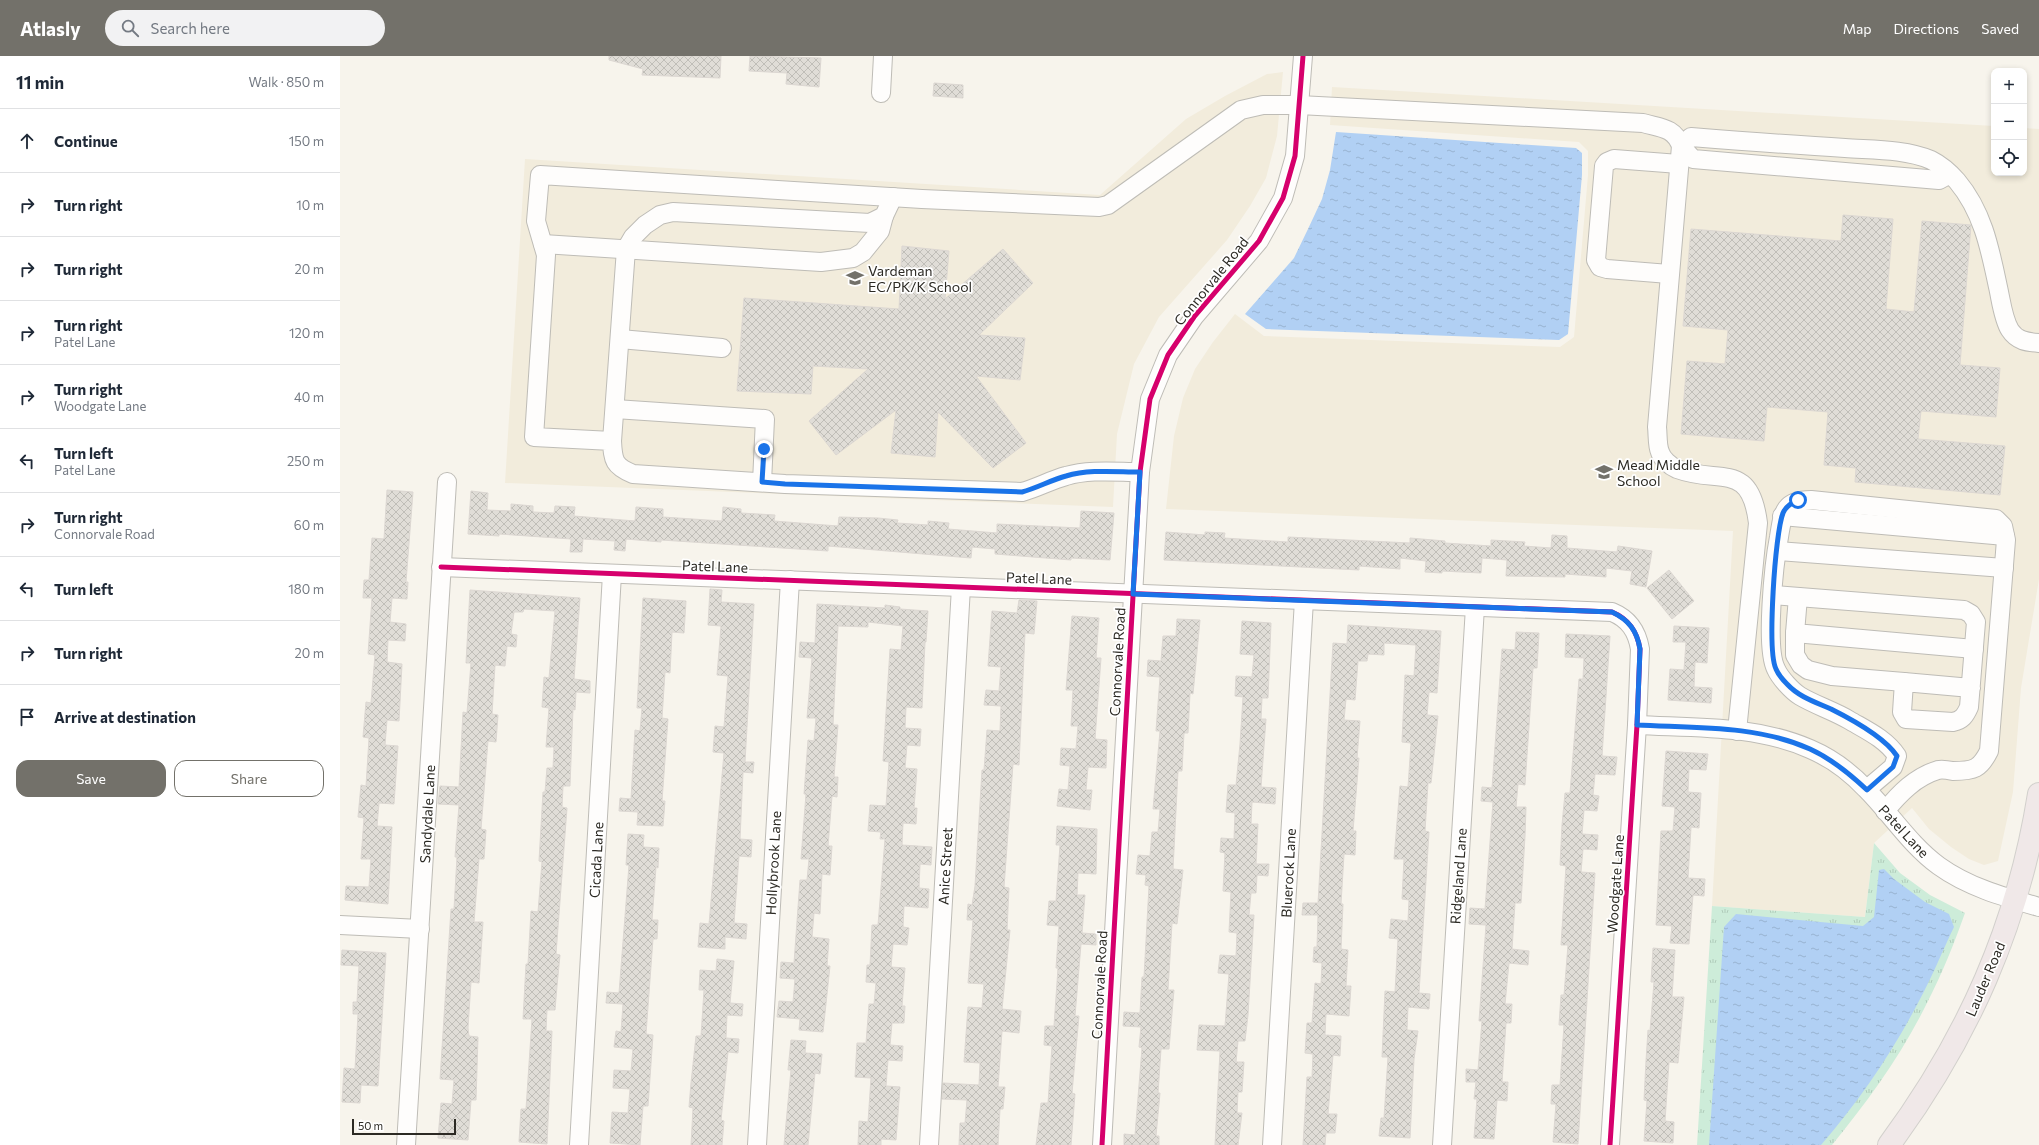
<!DOCTYPE html>
<meta charset="utf-8">
<style>
body{margin:0;font-family:Commissioner,sans-serif;background:#f2f2f3;color:#1f2937}
.controls{position:absolute;right:12px;top:12px;display:grid;overflow:hidden;border-radius:8px;box-shadow:0 2px 6px #0003}
.controls button{width:36px;height:36px;display:grid;place-items:center;padding:0;border:0;border-bottom:1px solid #e0e1e3;background:#fff;color:#1f2937;font:20px sans-serif}
.scale{position:absolute;left:12px;bottom:10px;width:104px;box-sizing:border-box;padding-left:4px;border:2px solid #2c2a24;border-top:0;font-size:11px;line-height:14px;white-space:nowrap;color:#2c2a24;-webkit-text-stroke:3px #fff;paint-order:stroke}
.stop{position:absolute;width:12px;height:12px;margin:-9px;border:3px solid #1a73e8;border-radius:50%;background:#fff}
.stop.end{background:#1a73e8;border-color:#fff;box-shadow:0 1px 4px #0008}
.list{margin:0;padding:0;list-style:none}
h2{display:flex;justify-content:space-between;align-items:center;height:52px;margin:0;padding:0 16px;font-size:17px}
h2 small{font-size:13px;font-weight:400;color:#747a83}
.list li{display:grid;grid-template-columns:26px 1fr auto;gap:12px;align-items:center;box-sizing:border-box;height:64px;padding:0 16px;border-top:1px solid #e0e1e3}
.list b{display:block;font-size:15px;white-space:nowrap}
.list p{margin:0;font-size:13px;white-space:nowrap;color:#747a83}
.list em{font-size:13px;font-style:normal;color:#747a83}
.actions{display:flex;gap:8px;padding:12px 16px}
.actions a{flex:1;padding:9px 0;border:1px solid #73716a;border-radius:12px;text-align:center;font-size:14px;color:#73716a}
.actions .main{background:#73716a;color:#fff}
.icon{flex:none;width:22px;height:22px;fill:none;stroke:currentColor;stroke-width:2;stroke-linecap:round;stroke-linejoin:round}
.map{position:relative;flex:none;width:1699px;height:1089px;overflow:hidden}
header{display:flex;align-items:center;gap:24px;box-sizing:border-box;height:56px;padding:0 20px;background:#73716a;color:#fff}
header strong{font-size:19px}
nav{display:flex;gap:22px;margin-inline-start:auto;font-size:14px}
.search{width:280px;height:36px;background:#f2f2f3;display:flex;align-items:center;gap:10px;box-sizing:border-box;padding:0 14px;border-radius:22px;color:#747a83;font-size:15px}
main{display:flex}
aside{flex:1;background:#fff}
.map>svg:first-child{display:block}
.built{fill:#f2ecdc}
.grass{fill:url(#grass-tufts)}
.water{fill:url(#water-ripples)}
.building{fill:url(#building-cross-hatch);stroke:#dcd7d2}
.lines{fill:none;stroke-linecap:round;stroke-linejoin:round}
.minor-casing{stroke:#bebcb6;stroke-width:20}
.major-casing{stroke:#d2d0cc;stroke-width:24}
.minor{stroke:#fefdfc;stroke-width:18}
.major{stroke:#f0e8e8;stroke-width:22}
.cycleway-casing{stroke:#fff;stroke-width:8}
.cycleway{stroke:#d6006c;stroke-width:5}
.route{stroke:#1a73e8;stroke-width:5}
.labels{text-anchor:middle;dominant-baseline:central;stroke-width:3.5;stroke-linejoin:round;paint-order:stroke}
.poi-label{font-size:14px;fill:#2c2a24;stroke:#fff;text-anchor:start}
.street-label{font-size:14px;fill:#2c2a24;stroke:#fff}
</style>
<header>
<strong>Atlasly</strong>
<div class="search"><svg class="icon" aria-label="search" viewBox="0 0 24 24"><circle cx="10" cy="10" r="6"/><path d="M15 15l6 6"/></svg>Search here</div>
<nav><a>Map</a><a>Directions</a><a>Saved</a></nav>
</header>
<main>
<aside>
<h2>11 min<small>Walk · 850 m</small></h2>
<ul class="list">
<li><svg class="icon" aria-label="ahead" viewBox="0 0 24 24"><path d="M12 20V5M6 11l6-6 6 6"/></svg><div><b>Continue</b></div><em>150 m</em></li>
<li><svg class="icon" aria-label="right" viewBox="0 0 24 24"><path d="M7 20v-9h11M14 6l5 5-5 5"/></svg><div><b>Turn right</b></div><em>10 m</em></li>
<li><svg class="icon" aria-label="right" viewBox="0 0 24 24"><path d="M7 20v-9h11M14 6l5 5-5 5"/></svg><div><b>Turn right</b></div><em>20 m</em></li>
<li><svg class="icon" aria-label="right" viewBox="0 0 24 24"><path d="M7 20v-9h11M14 6l5 5-5 5"/></svg><div><b>Turn right</b><p>Patel Lane</p></div><em>120 m</em></li>
<li><svg class="icon" aria-label="right" viewBox="0 0 24 24"><path d="M7 20v-9h11M14 6l5 5-5 5"/></svg><div><b>Turn right</b><p>Woodgate Lane</p></div><em>40 m</em></li>
<li><svg class="icon" aria-label="left" viewBox="0 0 24 24"><path d="M17 20v-9H6M10 6l-5 5 5 5"/></svg><div><b>Turn left</b><p>Patel Lane</p></div><em>250 m</em></li>
<li><svg class="icon" aria-label="right" viewBox="0 0 24 24"><path d="M7 20v-9h11M14 6l5 5-5 5"/></svg><div><b>Turn right</b><p>Connorvale Road</p></div><em>60 m</em></li>
<li><svg class="icon" aria-label="left" viewBox="0 0 24 24"><path d="M17 20v-9H6M10 6l-5 5 5 5"/></svg><div><b>Turn left</b></div><em>180 m</em></li>
<li><svg class="icon" aria-label="right" viewBox="0 0 24 24"><path d="M7 20v-9h11M14 6l5 5-5 5"/></svg><div><b>Turn right</b></div><em>20 m</em></li>
<li><svg class="icon" aria-label="arrive" viewBox="0 0 24 24"><path d="M6 21V4h12l-3 4 3 4H6"/></svg><div><b>Arrive at destination</b></div></li>
</ul>
<div class="actions"><a class="main">Save</a><a>Share</a></div>
</aside>
<div class="map">
<svg width="1699" height="1089" viewBox="0 0 1699 1089">
<defs>
<pattern id="grass-tufts" width="24" height="20" patternUnits="userSpaceOnUse"><rect width="24" height="20" fill="#cdecd9"/><path d="M3 7l-1-3M5 7V3M7 7l1-3M15 17l-1-3M17 17v-4M19 17l1-3" fill="none" stroke="#b0cbba"/></pattern>
<pattern id="water-ripples" width="26" height="14" patternUnits="userSpaceOnUse"><rect width="26" height="14" fill="#b1d0f4"/><path d="M2 4q2-2 4 0t4 0M15 11q2-2 4 0t4 0" fill="none" stroke="#98b3d1"/></pattern>
<pattern id="building-cross-hatch" width="8" height="8" patternUnits="userSpaceOnUse"><rect width="8" height="8" fill="#e0ddd7"/><path d="M0 0l8 8M0 8l8-8" fill="none" stroke="#c0beb8"/></pattern>
</defs>
<rect width="100%" height="100%" fill="#f7f4ec"/>
<g class="built">
<polygon points="943,16 937,80 926,122 910,150 887,184 819,261 794,308 777,378 773,451 165,427 185,103 760,139 846,63 885,40 927,18"/>
<polygon points="992,31 1654,70 1654,117 1684,117 1684,72 1699,73 1699,523 1681,632 1673,736 1658,805 1644,809 1629,803 1611,791 1589,773 1572,752 1534,787 1525,861 1372,850 1393,475 826,453 834,380 843,342 855,313 873,286 895,258 924,280 1220,291 1234,281 1248,119 1248,95 1239,86 990,69"/>
</g>
<path class="grass" d="M1534,787L1560,817L1590,839L1625,857C1614,888 1602,918 1587,947C1562,998 1528,1045 1492,1089H1357L1372,850L1525,861Z"/>
<g class="water">
<polygon points="996,76 1236,92 1242,97 1242,119 1228,278 1219,284 926,273 905,258 954,202 968,173 982,143 990,114"/>
<path d="M1544,813L1554,823L1585,846L1609,858L1614,871C1602,896 1592,921 1579,945C1552,997 1519,1045 1481,1089H1369L1384,871L1396,858L1523,870L1534,861L1539,814Z"/>
</g>
<g class="building">
<polygon points="269,0 381,0 380,22 302,19 303,13 269,4"/>
<polygon points="410,0 481,2 479,31 446,28 447,17 409,15"/>
<polygon points="594,27 623,29 623,42 593,40"/>
<polygon points="1503,159 1553,163 1546,253 1574,256 1582,165 1631,169 1620,309 1660,312 1656,361 1581,355 1578,383 1665,390 1660,439 1515,426 1516,412 1484,409 1488,356 1427,351 1424,385 1341,378 1347,305 1385,308 1388,274 1343,270 1351,173 1501,185"/>
<polygon points="562,190 609,195 605,243 663,193 693,227 639,279 685,282 680,324 636,320 686,387 653,412 598,356 595,401 551,397 556,354 496,399 469,365 528,313 473,310 471,338 397,335 404,242 559,253"/>
<polygon points="47,434 73,436 66,526 68,526 67,543 52,542 50,566 66,568 65,585 48,584 47,606 62,608 59,665 47,664 45,689 58,690 54,748 39,747 37,770 52,771 48,848 5,844 6,830 29,831 31,803 21,803 24,762 18,761 21,729 26,730 29,682 23,681 26,646 31,647 35,599 28,598 32,542 23,542 24,524 29,524 32,482 44,483"/>
<polygon points="131,435 148,437 147,454 171,455 171,448 193,450 193,456 214,457 215,450 235,451 234,460 295,465 296,451 323,453 323,461 382,465 383,451 401,453 401,457 435,459 434,465 498,470 499,461 538,462 558,464 557,467 588,469 588,465 609,467 608,473 657,477 657,468 740,472 741,455 774,457 770,504 731,502 731,504 655,498 655,493 632,491 631,502 488,490 488,495 321,484 321,486 286,483 285,495 274,494 275,485 243,483 242,496 230,496 231,483 159,478 159,480 128,478"/>
<polygon points="826,476 865,479 865,476 885,477 884,482 948,486 948,481 1070,487 1070,482 1105,485 1105,487 1151,490 1151,484 1185,486 1184,490 1211,492 1212,479 1227,480 1227,492 1277,496 1278,490 1312,495 1306,531 1290,528 1292,515 1266,512 1266,521 1225,518 1225,521 1166,520 1167,504 1142,502 1141,517 1102,515 1102,517 1085,516 1086,505 1060,502 1060,513 1019,510 1019,514 824,504"/>
<polygon points="1329,514 1354,545 1332,563 1307,532"/>
<polygon points="370,533 382,534 381,546 414,548 405,706 414,706 413,717 403,716 400,783 412,784 411,801 399,800 394,867 407,868 406,883 385,881 385,893 358,891 360,867 369,868 384,697 373,696 375,670 384,671 388,620 377,619 381,570 368,569"/>
<polygon points="130,534 240,542 234,623 250,625 250,637 236,636 235,654 233,653 230,730 223,730 222,751 227,752 216,898 220,899 217,930 215,954 207,954 206,975 212,975 207,1088 179,1086 181,1053 186,1053 192,963 183,963 186,908 188,908 191,855 198,856 202,806 199,805 203,736 205,736 207,712 213,712 214,691 206,691 209,652 202,651 204,621 209,622 215,555 184,553 183,556 174,556 171,578 177,579 176,591 167,590 165,610 155,609 152,658 158,659 156,686 148,685 141,773 146,774 144,803 139,803 134,866 143,866 139,927 131,926 128,972 129,980 138,981 136,1044 131,1044 128,1084 98,1082 101,1047 112,1048 114,1024 100,1023 111,853 114,853 117,801 115,801 119,749 98,748 100,730 119,731 123,656 127,657 131,607 126,607"/>
<polygon points="303,542 346,545 344,577 332,576 330,617 325,616 322,662 328,663 322,745 325,745 323,770 297,769 298,756 279,755 280,742 291,743 295,674 300,675 302,652 297,652"/>
<polygon points="679,544 697,545 694,578 685,577 679,709 673,708 664,831 669,832 667,874 670,874 662,953 681,955 679,977 662,975 658,1031 665,1031 663,1053 660,1053 658,1089 619,1089 620,1067 625,1067 627,1044 602,1043 603,1027 639,1029 640,1007 624,1006 628,951 642,952 644,928 628,927 633,864 627,864 628,848 632,849 635,830 642,714 644,714 647,674 660,675 661,650 644,649 646,634 659,635 661,611 648,610 652,555 677,557"/>
<polygon points="477,548 545,552 545,549 560,551 560,553 588,555 586,586 585,586 582,652 566,651 565,672 581,673 580,690 567,689 565,712 577,713 574,752 577,752 576,768 563,767 562,789 592,791 591,809 580,808 579,832 589,833 588,852 564,850 563,871 569,872 567,889 553,888 551,911 565,912 562,950 565,950 564,967 552,967 550,989 563,990 562,1005 548,1004 546,1030 560,1031 556,1084 541,1083 541,1089 518,1089 519,1065 528,1066 531,1022 515,1021 517,987 526,987 529,948 534,948 536,927 526,926 527,909 530,909 532,869 538,869 545,783 540,783 541,776 528,775 530,749 546,750 549,706 543,705 550,593 561,594 563,570 528,566 528,571 498,570 493,669 498,669 494,721 498,721 497,741 492,740 488,790 492,790 490,819 482,818 480,858 474,857 472,881 489,883 487,910 490,910 483,976 459,974 460,963 437,961 439,945 453,946 455,923 440,922 441,906 454,907 460,824 467,824 469,803 461,803 466,738 464,738 468,684 474,685 476,662 467,662 472,602 459,601 460,586 475,587"/>
<polygon points="732,560 759,562 756,602 761,602 755,683 767,684 766,712 748,711 746,734 752,734 750,754 717,750 719,733 728,734 730,710 720,709 721,692 736,693 738,670 731,670 733,634 726,634"/>
<polygon points="837,563 860,564 853,638 850,637 848,677 844,677 842,715 838,715 833,813 843,814 837,868 832,867 828,934 834,934 829,993 821,993 818,1037 820,1037 816,1080 819,1080 819,1089 784,1089 784,1078 795,1079 802,992 799,991 801,971 783,970 784,956 800,957 802,921 804,921 809,830 805,829 806,819 796,818 798,799 810,800 812,776 818,776 820,753 813,753 820,675 816,675 820,621 807,620 808,604 821,605 823,580 836,580"/>
<polygon points="902,565 931,567 928,642 922,642 921,663 926,663 921,731 936,732 935,748 912,746 911,768 918,768 916,808 929,808 928,820 917,819 916,837 911,837 909,859 914,859 908,959 905,985 898,985 896,1006 904,1006 902,1036 898,1036 897,1057 902,1057 898,1089 875,1089 880,995 857,994 859,969 885,970 889,918 878,917 880,899 896,900 897,877 889,876 891,836 883,835 885,797 880,796 881,782 894,783 895,757 886,756 888,729 896,729 900,688 903,641 895,640 896,620 912,621 914,599 900,598"/>
<polygon points="1008,569 1101,575 1097,637 1089,636 1087,659 1098,660 1091,727 1088,727 1085,775 1089,776 1079,937 1090,938 1089,953 1068,951 1067,974 1078,975 1074,1003 1070,1082 1039,1080 1041,1062 1044,1062 1048,1001 1042,1001 1045,935 1055,936 1058,883 1049,882 1051,863 1068,865 1069,844 1062,843 1064,803 1054,803 1060,730 1068,731 1071,687 1062,686 1065,619 1074,620 1076,589 1044,587 1044,599 1028,598 1027,605 1018,605 1015,644 1006,643 1004,664 1020,665 1017,702 1019,702 1013,775 1016,775 1015,799 1004,798 1001,848 1003,848 1001,893 1008,894 1006,930 1011,930 1009,960 986,958 985,979 1001,980 1000,1000 993,999 988,1058 997,1058 995,1077 986,1077 985,1089 963,1089 967,1021 972,1021 973,998 965,997 967,967 972,967 975,927 981,928 982,907 973,906 974,891 977,891 978,859 962,859 963,847 978,847 993,587 1007,588"/>
<polygon points="1334,570 1369,572 1367,607 1355,606 1354,631 1372,632 1371,647 1328,644 1330,613 1344,614 1346,586 1333,586"/>
<polygon points="1176,576 1199,577 1197,612 1193,612 1185,729 1178,728 1176,751 1186,751 1185,780 1181,847 1175,847 1172,893 1189,895 1188,909 1169,907 1165,948 1172,948 1171,967 1166,967 1162,1026 1168,1026 1167,1045 1157,1044 1154,1083 1134,1082 1137,1043 1134,1043 1136,1026 1126,1026 1126,1013 1138,1014 1142,965 1139,965 1146,869 1129,868 1130,852 1145,853 1153,746 1141,745 1142,731 1152,732 1162,593 1175,594"/>
<polygon points="1226,578 1270,580 1262,700 1277,701 1275,719 1255,718 1253,739 1259,740 1257,755 1244,754 1242,778 1258,779 1257,794 1243,793 1241,816 1255,817 1238,1088 1213,1086 1216,1048 1211,1048 1212,1029 1220,1029 1224,969 1219,969 1221,939 1224,939 1228,889 1221,889 1226,810 1220,809 1222,769 1225,737 1230,737 1239,623 1243,623 1244,602 1225,601"/>
<polygon points="1326,695 1368,698 1366,714 1349,713 1348,736 1361,737 1359,772 1351,771 1348,822 1365,823 1364,840 1353,839 1349,888 1330,887 1332,870 1316,869 1321,775 1333,775 1335,751 1322,750"/>
<polygon points="717,770 757,773 756,818 738,817 737,839 745,839 742,877 756,878 756,889 741,888 735,960 739,960 732,1037 735,1038 731,1089 696,1089 701,1047 708,1047 712,990 704,989 705,970 714,970 718,912 716,912 719,870 707,869 709,845 716,845 720,789 716,789"/>
<polygon points="288,778 304,779 303,791 319,792 318,812 316,811 312,864 318,864 317,883 313,883 306,978 313,979 308,1050 303,1050 300,1089 270,1087 272,1056 288,1057 290,1033 273,1032 274,1014 291,1015 293,993 274,991 276,975 281,976 283,948 266,947 267,936 279,937 289,809 286,809"/>
<polygon points="1313,892 1335,894 1332,941 1344,941 1338,1007 1329,1006 1325,1065 1334,1066 1333,1087 1304,1085 1307,1045 1304,1044 1306,1005 1308,974 1310,975 1314,926 1311,926"/>
<polygon points="2,894 46,897 38,1030 21,1029 20,1047 2,1046 4,1012 15,1013 18,958 13,958 13,946 17,946 19,910 1,909"/>
<polygon points="377,903 394,905 390,947 403,948 402,960 387,959 386,982 399,983 398,997 388,996 381,1064 384,1065 382,1089 351,1089 353,1052 349,1051 351,1027 356,980 361,980 364,934 359,934 360,914 376,915"/>
<polygon points="451,984 466,985 465,997 482,998 480,1018 475,1017 468,1089 444,1089 451,1014 448,1014"/>
</g>
<g class="lines">
<g class="minor-casing">
<g id="minor">
<polyline points="541,37 543,0"/>
<path d="M1610,118L1599,124L1353,103L1341,90L1351,81C1402,85 1453,89 1505,92C1532,94 1565,93 1591,104C1601,109 1610,117 1617,125C1643,156 1650,193 1658,231C1661,244 1663,263 1670,274C1677,285 1687,286 1699,287"/>
<polyline points="203,188 481,206 513,202 523,196 540,175 544,160"/>
<polyline points="1329,218 1267,213 1260,211 1256,204 1264,110 1267,106 1274,103 1339,108"/>
<polyline points="280,283 382,292"/>
<polyline points="275,353 425,363 422,426"/>
<polyline points="272,385 286,193 293,181 305,169 320,159 333,156 530,167 544,160 553,141"/>
<path d="M800,416C776,416 750,413 726,420C711,424 697,432 682,436L445,428L293,418C274,410 273,405 272,385L194,381L206,199L196,165L200,119L582,143L759,151L768,149L901,54L923,49H959L1303,67C1320,72 1334,71 1341,90L1317,371C1318,379 1317,389 1320,396C1322,403 1330,410 1337,413C1380,429 1410,404 1418,467L1397,675"/>
<polyline points="1442,460 1665,480"/>
<polyline points="1437,495 1664,512"/>
<path d="M101,511L1272,556C1289,563 1297,575 1300,593L1297,669L1270,1089"/>
<path d="M1433,539L1624,554L1631,558L1636,566L1629,651C1625,660 1622,664 1613,666L1566,663L1562,656L1564,626L1631,632"/>
<polyline points="1458,541 1455,577 1634,593"/>
<polyline points="1455,577 1455,599 1461,609 1468,614 1492,620 1564,626"/>
<path d="M1297,669C1354,672 1416,669 1470,693C1491,702 1511,717 1526,733C1551,758 1570,789 1599,810C1628,831 1664,841 1699,851"/>
<path d="M1527,733L1553,711L1557,700C1546,683 1526,674 1509,664C1494,655 1475,649 1460,640C1452,635 1440,622 1436,613C1425,592 1434,507 1439,481C1443,457 1443,444 1471,444L1656,463L1663,470L1666,484L1649,695C1640,713 1634,715 1613,715C1608,714 1602,713 1598,714C1575,721 1559,738 1545,755"/>
<polyline points="0,869 80,873"/>
<polyline points="66,1089 107,426"/>
<polyline points="239,1089 272,518"/>
<polyline points="417,1089 450,524"/>
<polyline points="589,1089 621,531"/>
<polyline points="762,1089 800,416 810,343 828,299 854,261 919,185 943,142 955,100 963,0"/>
<polyline points="932,1089 964,544"/>
<polyline points="1102,1089 1135,551"/>
</g>
</g>
<g class="major-casing">
<path id="major" d="M1549,1089C1628,982 1678,870 1699,738"/>
</g>
<use href="#minor" class="minor"/>
<use href="#major" class="major"/>
<g class="cycleway-casing">
<g id="cycleway">
<path d="M101,511L1272,556C1289,563 1297,575 1300,593L1297,669L1270,1089"/>
<polyline points="762,1089 800,416 810,343 828,299 854,261 919,185 943,142 955,100 963,0"/>
</g>
</g>
<use href="#cycleway" class="cycleway"/>
</g>
<g class="lines">
<path class="route" d="M424,393L422,426L445,428L682,436C697,432 711,424 726,420C750,413 776,416 800,416L793,538L1272,556C1289,564 1297,575 1300,593L1297,669C1354,672 1417,669 1470,693C1492,703 1510,718 1527,734L1553,711L1557,700C1545,682 1511,663 1491,653C1475,646 1459,641 1447,628C1443,624 1438,618 1436,613C1427,595 1435,477 1443,457C1446,450 1452,447 1458,444"/>
</g>
<defs>
<g id="school-bare" transform="scale(1.38)"><path d="M0-5L7-2L0 1L-7-2ZM-4 1L0 2.5L4 1V4Q0 6-4 4Z" fill="#73716a" stroke="#fff" stroke-width="2.5" paint-order="stroke"/></g>
</defs>
<g fill-rule="evenodd">
<use href="#school-bare" x="515" y="222"/>
<use href="#school-bare" x="1264" y="416"/>
</g>
<g class="labels">
<g class="poi-label">
<text x="528" y="214">Vardeman<tspan x="528" dy="16">EC/PK/K School</tspan></text>
<text x="1277" y="408">Mead Middle<tspan x="1277" dy="16">School</tspan></text>
</g>
<g class="street-label">
<text transform="translate(871 225) rotate(-51)">Connorvale Road</text>
<text transform="translate(375 510) rotate(2)">Patel Lane</text>
<text transform="translate(699 522) rotate(2)">Patel Lane</text>
<text transform="translate(777 606) rotate(-87)">Connorvale Road</text>
<text transform="translate(87 758) rotate(-87)">Sandydale Lane</text>
<text transform="translate(1564 775) rotate(47)">Patel Lane</text>
<text transform="translate(256 804) rotate(-87)">Cicada Lane</text>
<text transform="translate(433 807) rotate(-87)">Hollybrook Lane</text>
<text transform="translate(605 810) rotate(-87)">Anice Street</text>
<text transform="translate(948 817) rotate(-87)">Bluerock Lane</text>
<text transform="translate(1118 820) rotate(-86)">Ridgeland Lane</text>
<text transform="translate(1275 828) rotate(-86)">Woodgate Lane</text>
<text transform="translate(1645 923) rotate(-67)">Lauder Road</text>
<text transform="translate(759 929) rotate(-87)">Connorvale Road</text>
</g>
</g>
</svg>
<div class="controls">
<button>+</button>
<button>−</button>
<button><svg class="icon" aria-label="locate" viewBox="0 0 24 24"><circle cx="12" cy="12" r="6"/><path d="M12 2v4M12 18v4M2 12h4M18 12h4"/></svg></button>
</div>
<div class="scale">50 m</div>
<div class="stop" style="left:1458px;top:444px"></div>
<div class="stop end" style="left:424px;top:393px"></div>
</div>
</main>
